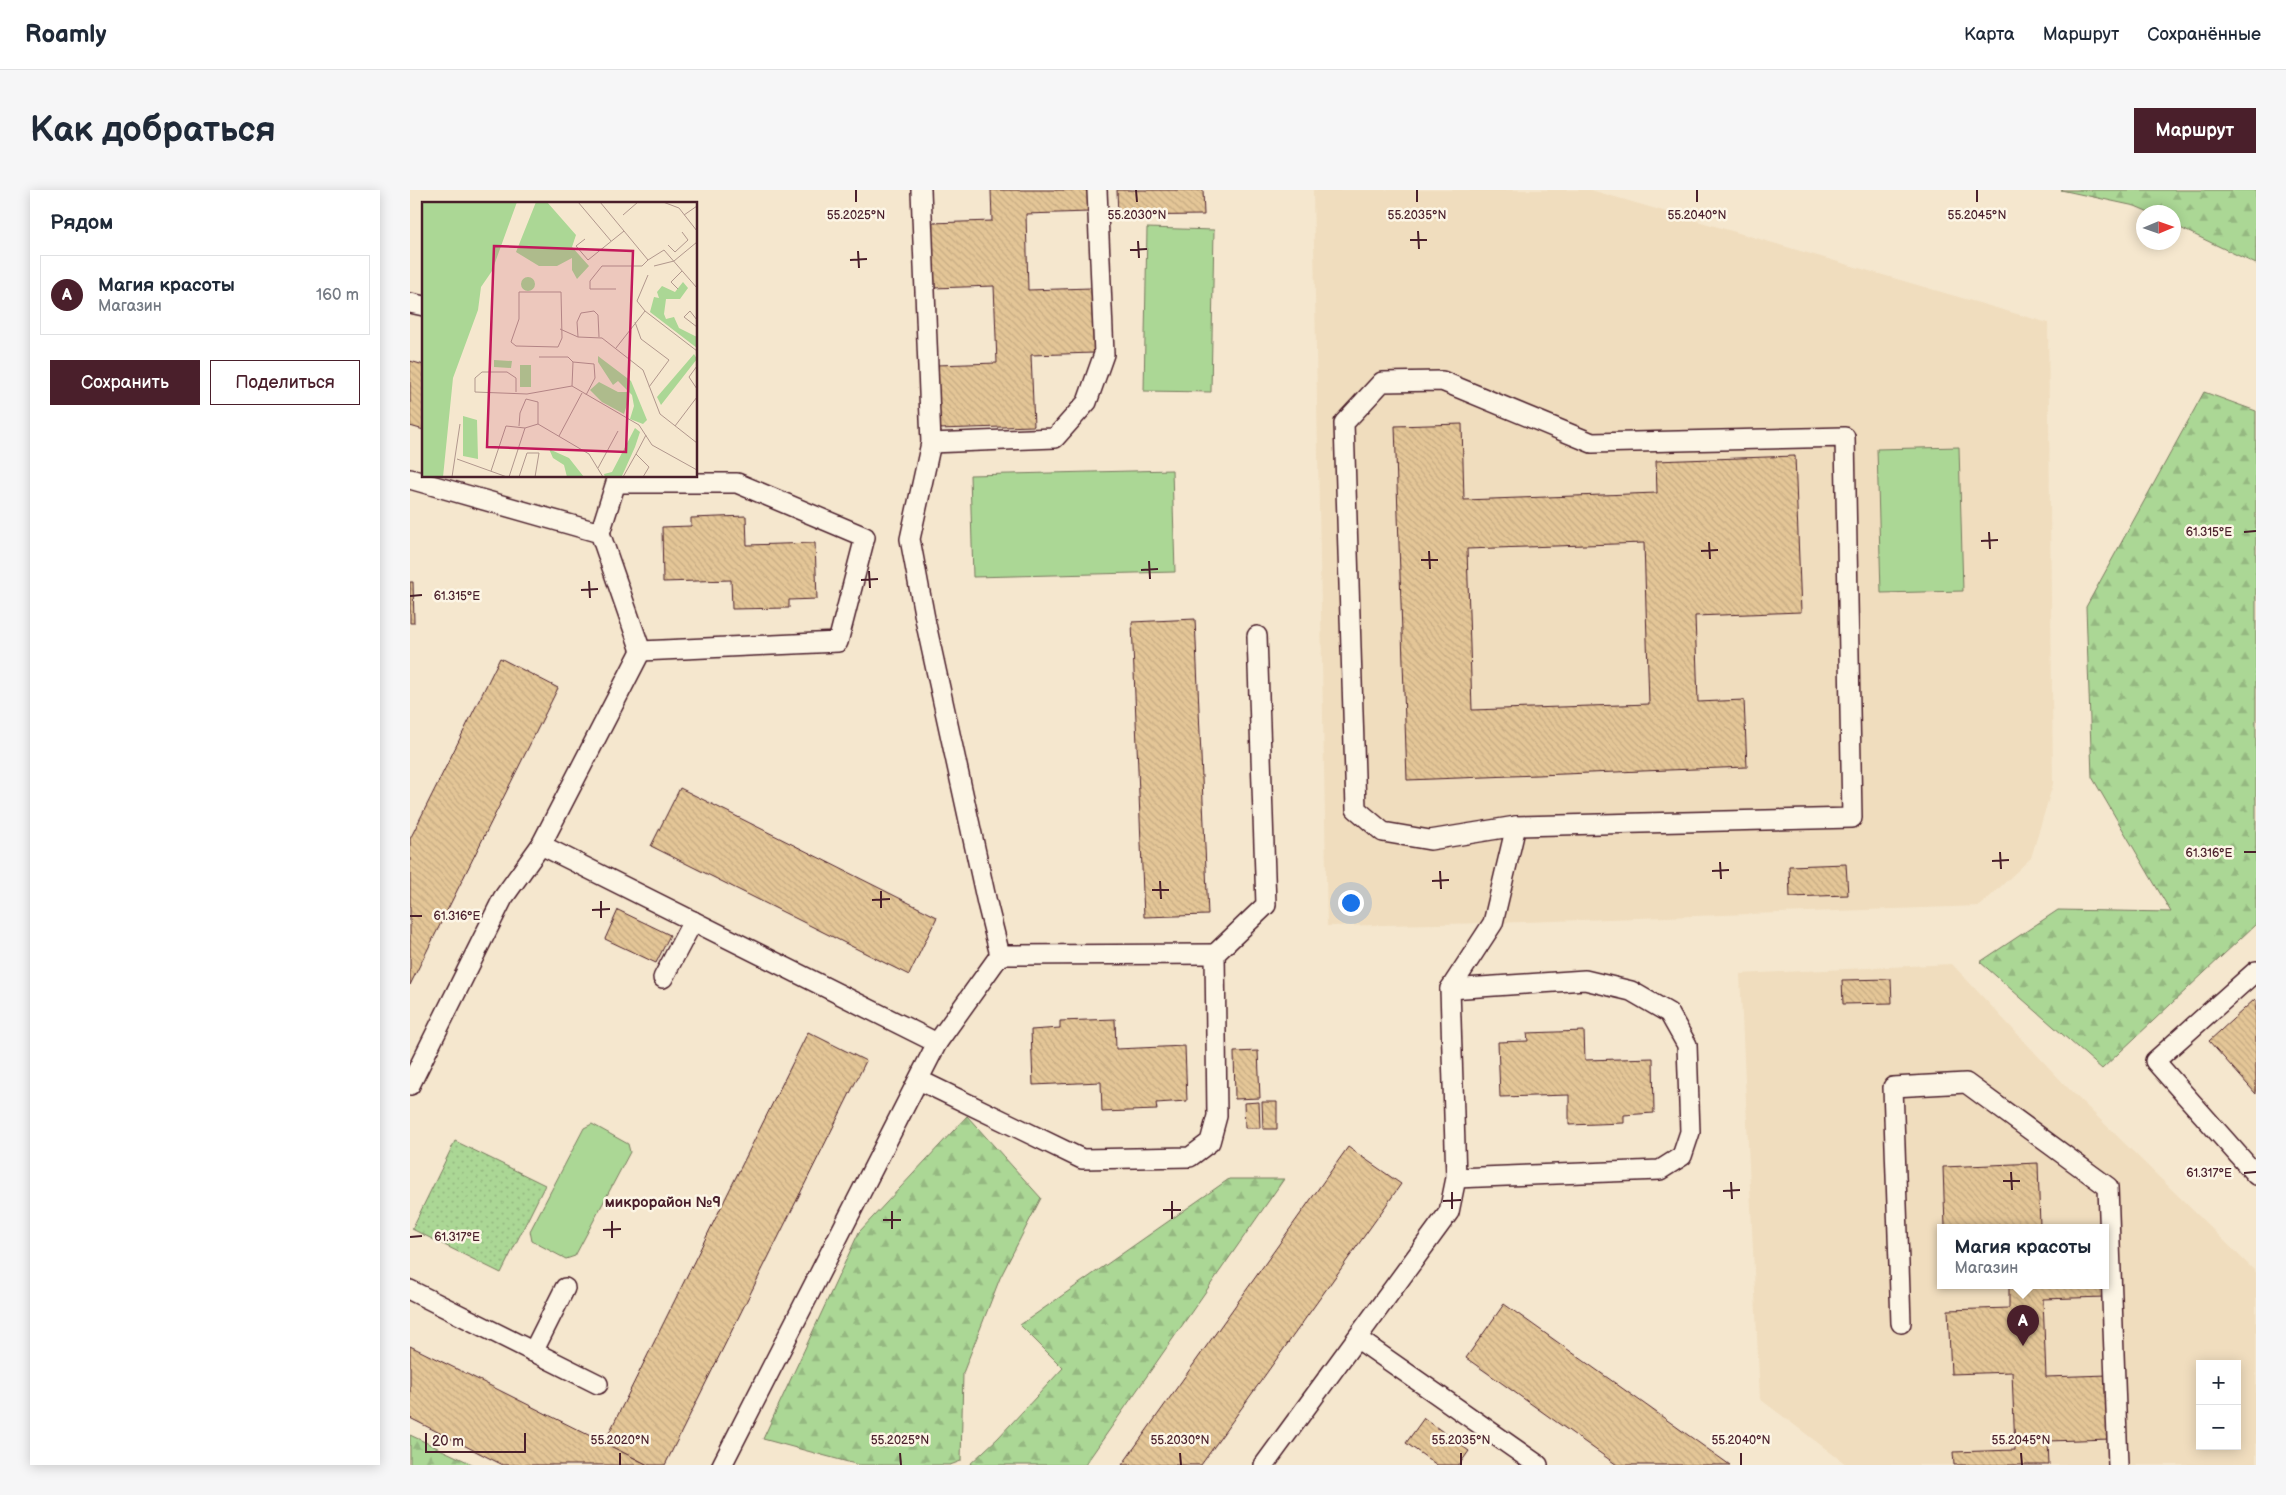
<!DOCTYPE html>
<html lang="ru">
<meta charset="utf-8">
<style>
body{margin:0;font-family:"Balsamiq Sans",sans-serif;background:#f6f6f7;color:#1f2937}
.controls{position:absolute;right:15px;bottom:15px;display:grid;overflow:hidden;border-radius:0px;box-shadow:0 2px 12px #0003}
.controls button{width:45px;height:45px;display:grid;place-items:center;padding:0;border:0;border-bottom:1px solid #e0e1e3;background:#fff;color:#1f2937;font:25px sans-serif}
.compass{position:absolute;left:1726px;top:15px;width:45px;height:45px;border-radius:50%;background:#fff;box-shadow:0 2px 12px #0003;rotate:88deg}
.scale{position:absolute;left:15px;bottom:12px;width:101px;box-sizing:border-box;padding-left:5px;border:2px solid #4a1f2b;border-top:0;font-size:14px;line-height:18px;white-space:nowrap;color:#4a1f2b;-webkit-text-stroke:4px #fcf5e5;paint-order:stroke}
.you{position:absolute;left:940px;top:712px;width:18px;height:18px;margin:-12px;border:4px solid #fff;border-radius:50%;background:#1a73e8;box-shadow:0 0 0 8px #1a73e833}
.badge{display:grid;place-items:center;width:32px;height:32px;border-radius:50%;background:#4a1f2b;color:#fff;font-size:16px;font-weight:700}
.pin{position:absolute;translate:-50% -41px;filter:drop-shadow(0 1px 2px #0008)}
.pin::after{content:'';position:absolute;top:26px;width:18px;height:15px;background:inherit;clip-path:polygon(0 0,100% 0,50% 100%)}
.popup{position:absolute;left:1527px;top:1034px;width:172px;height:65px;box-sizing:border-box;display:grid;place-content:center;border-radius:0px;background:#fff;filter:drop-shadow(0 1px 4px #0005);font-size:16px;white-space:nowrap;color:#747a83}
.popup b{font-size:19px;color:#1f2937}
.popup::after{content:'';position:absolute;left:50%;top:100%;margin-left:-10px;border:10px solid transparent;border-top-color:#fff}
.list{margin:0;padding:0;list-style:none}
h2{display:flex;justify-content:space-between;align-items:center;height:65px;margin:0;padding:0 20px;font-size:21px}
h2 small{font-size:16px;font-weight:400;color:#747a83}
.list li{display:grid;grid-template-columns:32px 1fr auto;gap:15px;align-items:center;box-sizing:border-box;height:80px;margin:0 10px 10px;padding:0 10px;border:1px solid #e0e1e3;border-radius:0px}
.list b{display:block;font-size:19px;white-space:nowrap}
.list p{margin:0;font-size:16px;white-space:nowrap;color:#747a83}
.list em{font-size:16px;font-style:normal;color:#747a83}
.actions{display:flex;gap:10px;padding:15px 20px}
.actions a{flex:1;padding:11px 0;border:1px solid #4a1f2b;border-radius:0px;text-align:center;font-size:18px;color:#4a1f2b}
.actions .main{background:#4a1f2b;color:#fff}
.map{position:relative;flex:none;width:1846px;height:1275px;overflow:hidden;border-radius:0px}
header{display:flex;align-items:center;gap:30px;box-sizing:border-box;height:70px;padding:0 25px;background:#fff;border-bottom:1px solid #e0e1e3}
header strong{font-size:24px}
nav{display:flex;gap:28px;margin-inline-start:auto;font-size:18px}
.intro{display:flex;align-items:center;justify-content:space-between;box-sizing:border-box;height:120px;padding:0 30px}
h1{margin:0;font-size:35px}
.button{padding:12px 22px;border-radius:0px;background:#4a1f2b;color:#fff;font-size:18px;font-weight:700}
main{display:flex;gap:30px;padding:0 30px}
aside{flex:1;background:#fff;border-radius:0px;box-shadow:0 2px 12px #0003}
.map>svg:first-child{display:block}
.built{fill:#f0ddbe;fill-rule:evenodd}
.grass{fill:url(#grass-dots);stroke:#7a7b60}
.forest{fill:url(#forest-firs);stroke:#7a7b60}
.garden{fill:#abd795;stroke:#7a7b60}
.building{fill:url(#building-back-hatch);stroke:#4a1f2b;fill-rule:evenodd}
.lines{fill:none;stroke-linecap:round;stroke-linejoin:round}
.service-casing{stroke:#4a1f2b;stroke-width:22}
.service{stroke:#fcf5e5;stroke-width:19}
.ticks{fill:none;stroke:#4a1f2b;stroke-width:2}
.labels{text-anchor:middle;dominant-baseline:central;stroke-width:5;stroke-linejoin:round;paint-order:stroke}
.quarter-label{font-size:15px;font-weight:bold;fill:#4a1f2b;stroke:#fcf5e5}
.inset-road{fill:none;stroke:#b1978d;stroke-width:1}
.view{fill:#c2185b;fill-opacity:0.15;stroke:#c2185b;stroke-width:2.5}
.inset-edge{fill:none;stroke:#4a1f2b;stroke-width:2.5}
.ticks-label{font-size:12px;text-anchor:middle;fill:#4a1f2b;stroke:#fcf5e5;stroke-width:5;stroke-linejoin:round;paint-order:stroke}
</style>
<header>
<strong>Roamly</strong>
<nav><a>Карта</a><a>Маршрут</a><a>Сохранённые</a></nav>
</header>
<div class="intro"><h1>Как добраться</h1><a class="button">Маршрут</a></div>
<main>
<aside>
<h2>Рядом<small></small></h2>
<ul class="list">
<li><span class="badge">A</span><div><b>Магия красоты</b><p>Магазин</p></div><em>160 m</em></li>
</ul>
<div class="actions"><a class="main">Сохранить</a><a>Поделиться</a></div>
</aside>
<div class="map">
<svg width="1846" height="1275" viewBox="0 0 1846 1275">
<defs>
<pattern id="grass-dots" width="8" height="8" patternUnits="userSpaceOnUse" patternTransform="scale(1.25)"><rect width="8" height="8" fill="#abd795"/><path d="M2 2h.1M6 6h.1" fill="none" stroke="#95b881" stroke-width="1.8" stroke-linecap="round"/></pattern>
<pattern id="forest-firs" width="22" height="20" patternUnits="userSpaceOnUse" patternTransform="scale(1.25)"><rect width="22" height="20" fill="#abd795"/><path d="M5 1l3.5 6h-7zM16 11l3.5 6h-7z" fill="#95b881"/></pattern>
<pattern id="building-back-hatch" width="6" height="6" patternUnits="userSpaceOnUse" patternTransform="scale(1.25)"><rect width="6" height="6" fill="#e4c697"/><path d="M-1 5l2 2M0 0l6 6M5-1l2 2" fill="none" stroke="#c5aa82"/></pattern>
</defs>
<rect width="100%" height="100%" fill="#f5e7ce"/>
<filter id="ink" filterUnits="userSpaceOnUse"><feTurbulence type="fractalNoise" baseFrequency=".02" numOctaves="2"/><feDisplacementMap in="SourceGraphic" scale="10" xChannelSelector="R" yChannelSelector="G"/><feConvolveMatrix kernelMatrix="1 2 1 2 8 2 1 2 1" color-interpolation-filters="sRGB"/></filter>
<g filter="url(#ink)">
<g class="built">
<polygon points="903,0 1181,0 1638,133 1643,594 1621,668 1570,716 1083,733 917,736"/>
<path d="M1542,774L1657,897L1846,1082V1275H1437L1350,1209L1330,784ZM1530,1037H1696V1095H1530ZM1790,1174H1827V1256H1790Z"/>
</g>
<polygon class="grass" points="45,951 135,995 91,1083 2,1039"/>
<g class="forest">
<polygon points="1651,0 1846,0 1846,74 1764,35 1764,22 1739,22 1725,16"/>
<polygon points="1794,202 1846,221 1846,734 1692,879 1570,772 1648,720 1761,722 1682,587 1676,417"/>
<polygon points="557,926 631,1008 590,1088 553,1183 551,1271 540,1275 449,1275 353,1249 449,1042"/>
<polygon points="819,989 874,989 675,1275 559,1275 588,1248 653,1178 610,1135"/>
<polygon points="0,1245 64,1275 0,1275"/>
</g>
<g class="garden">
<polygon points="737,38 804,40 801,202 734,201"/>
<polygon points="1549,257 1553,401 1471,403 1467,259"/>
<polygon points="762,280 765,382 563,387 560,285"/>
<polygon points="182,934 218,954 220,962 165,1066 156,1069 122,1051 120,1041 174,938"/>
</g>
<g class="building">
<polygon points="581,0 678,0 679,22 616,24 618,100 681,98 684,163 621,165 624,236 528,239 526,175 587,173 584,96 523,98 521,33 582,31"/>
<polygon points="707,0 793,0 794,25 708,26"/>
<polygon points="0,171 14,175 14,240 0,236"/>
<path d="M1052,234L1054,310L1247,303L1246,271L1385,266L1391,422L1285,426L1288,512L1334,510L1337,577L997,590L985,236ZM1234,353L1239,514L1062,520L1057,359Z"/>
<polygon points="336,326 337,355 405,353 407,409 379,410 379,418 322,419 321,390 253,392 252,337 281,336 281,328"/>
<polygon points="0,392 3,392 4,433 0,433"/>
<polygon points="785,429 798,725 734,727 722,432"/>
<polygon points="90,468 148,498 0,795 0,649"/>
<polygon points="270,598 527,727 499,785 241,656"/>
<polygon points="1436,674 1438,705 1380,707 1379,676"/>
<polygon points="208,720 260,745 246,773 195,749"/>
<polygon points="1481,789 1482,813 1433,814 1432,790"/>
<polygon points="1845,809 1846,810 1846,904 1799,851"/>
<polygon points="705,829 706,859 775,856 777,911 746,913 747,920 692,922 691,892 623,895 621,840 650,838 650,831"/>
<polygon points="1174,841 1175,870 1243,868 1244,923 1214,925 1214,933 1159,935 1159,905 1090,907 1088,852 1118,851 1117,843"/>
<polygon points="398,842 456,871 255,1275 238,1275 194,1253"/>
<polygon points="848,861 850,908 825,909 824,862"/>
<polygon points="849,912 850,938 835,938 834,913"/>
<polygon points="852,912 867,912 867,939 853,939"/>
<polygon points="938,957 991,994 970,1024 791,1275 712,1275"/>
<polygon points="1628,973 1630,1037 1535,1037 1533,977"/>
<polygon points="1599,1095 1694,1095 1694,1107 1633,1109 1636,1187 1698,1185 1700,1249 1638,1251 1639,1275 1544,1275 1543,1262 1605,1260 1602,1182 1541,1184 1538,1120 1599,1118"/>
<polygon points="1094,1114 1320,1275 1207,1275 1086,1189 1056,1168"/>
<polygon points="0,1156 59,1185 238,1275 93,1275 0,1228"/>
<polygon points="1014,1228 1059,1261 1049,1275 1027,1275 996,1253"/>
</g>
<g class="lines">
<g class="service-casing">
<g id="service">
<polyline points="511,0 521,253 500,349 516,434 577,713 590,765"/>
<polyline points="0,113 14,116"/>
<polygon points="1032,191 1182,253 1435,247 1442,628 1106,636 1020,650 973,642 946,619 934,233 972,192"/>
<polyline points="521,253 645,248 677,212 694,164 687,0"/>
<polyline points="0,289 190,343 231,461 131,655 93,708 0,895"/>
<polyline points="207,293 327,293 455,347 428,452 231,461"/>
<polyline points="190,343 208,286"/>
<polyline points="131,655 527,853"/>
<polyline points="1846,781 1745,871 1846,985"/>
<polyline points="253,788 283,731"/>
<polyline points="1040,799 1175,790 1221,801 1259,823 1277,855 1280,942 1272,966 1250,980 1046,988"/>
<polyline points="509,890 672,969 780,967 800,952 807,926 805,764 856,715 847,446"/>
<polyline points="0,1100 188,1194"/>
<polyline points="1491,1133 1483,897 1556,893 1698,997 1708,1275"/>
<polyline points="948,1149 1128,1275"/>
<polyline points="123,1162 155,1098"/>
<polyline points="312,1275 527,853 590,765 805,764"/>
<polyline points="854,1275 1039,1022 1046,988 1040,799 1083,733 1106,636"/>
</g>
</g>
<use href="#service" class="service"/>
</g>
</g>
<path class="ticks" d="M446,0V12M726,0L727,12M1007,0V12M1287,0V12M1567,0V12M1008,41L1009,59M1000,50H1017M728,51L729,68M720,60L737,59M448,61L449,78M440,70L457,69M1579,342L1580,359M1834,342L1846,341M1571,351L1588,350M1299,352L1300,369M1019,361L1020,379M1291,361L1308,360M1011,370H1028M739,371L740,389M731,380L748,379M459,381L460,398M451,390L468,389M179,391L180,408M171,400L188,399M0,406L12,405M1590,662L1591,679M1834,662H1846M1582,671L1599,670M1310,672L1311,689M1030,681L1031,699M1302,681L1319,680M750,691L751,709M1022,691L1039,690M742,700H759M471,701V718M462,710L480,709M191,711V728M182,720L200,719M0,726H12M1601,982L1602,1000M1834,983L1846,982M1593,991H1610M1321,992L1322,1009M1313,1001L1330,1000M1042,1002V1019M762,1011V1029M1033,1011L1051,1010M753,1020H771M482,1021V1039M473,1030H491M202,1031V1048M193,1040L211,1039M0,1047L12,1046M210,1263V1275M490,1263L491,1275M770,1263L771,1275M1051,1263V1275M1331,1263V1275M1611,1263L1612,1275"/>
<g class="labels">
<g class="quarter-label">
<text x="253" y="1012">микрорайон №9</text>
</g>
</g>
<g transform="translate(12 12)">
<rect width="275" height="275" fill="#f5e7ce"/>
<path d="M0,0H95L70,69L59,85L56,108L31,176L21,275H0ZM114,0H125L154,33L150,45L167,64L155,77L150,68V56L135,64H117L94,50ZM261,80L266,86L258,97H244L242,112L244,117L252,115L257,126L275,135V146L228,110L232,95L237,96L235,90L240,84L253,90ZM272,152L275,157L239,203L235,195ZM176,154L209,179L225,218L221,222L208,217L212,204L210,193L196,179L191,183L176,160ZM177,180L196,190H206L207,196L202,212L180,200L168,188ZM41,214L55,218L56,257L41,254ZM213,226L218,230L213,245L200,274L183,275L182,272L190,270ZM127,247L147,256L162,275H145L142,263L131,256Z" fill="#abd795"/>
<path d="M99 82a7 7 0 1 1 14 0a7 7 0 1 1-14 0ZM72,158L90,159L89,166L72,165ZM98,163H109V185H98Z" fill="#abd795"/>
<path class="inset-road" d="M156,0L189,39M178,0L226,58L242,48L275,86M241,0L257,6L275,29M201,13L216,0M262,13L275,4M163,37L154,44L166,58L202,29M246,43L253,50L266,38L260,30M232,64L252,59L275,40M194,87H168V79L180,64H220L226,58M256,87L249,80L260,69M97,90H139L140,136L136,145L94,144L89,140L97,117ZM223,109L215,99L226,73M275,118L268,109L262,115L275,125M213,120L219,137L247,158L227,185M138,127L156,135L180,136L221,168L238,212L275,241M156,135L155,120L159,111L172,109L176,113L177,135M194,146L223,109L275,149M117,155H146L151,160L172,162L173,176L164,193M151,160L150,184L217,223L230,243L275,268M275,164L267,175L275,187M94,190V176L85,170H60L53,176V190L105,192L150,184M97,224L98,211L104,197L116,200V222M253,224L275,195M137,234L160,191M35,257L85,275M176,266L196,229M69,269L84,224L103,226M30,275L38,222M87,275L103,226L116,222L167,252L181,275M97,275L105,251H117L113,275M201,275L214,252M221,275L227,265L214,252L224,233"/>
<path class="view" d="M72,44L211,49L204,250L65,245Z"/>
<rect width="275" height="275" class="inset-edge"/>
</g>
<g class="ticks-label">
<text x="446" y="29">55.2025°N</text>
<text x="727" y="29">55.2030°N</text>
<text x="1007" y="29">55.2035°N</text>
<text x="1287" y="29">55.2040°N</text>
<text x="1567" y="29">55.2045°N</text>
<text x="1799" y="346">61.315°E</text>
<text x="47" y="410">61.315°E</text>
<text x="1799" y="667">61.316°E</text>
<text x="47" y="730">61.316°E</text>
<text x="1799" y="987">61.317°E</text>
<text x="47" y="1051">61.317°E</text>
<text x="210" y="1254">55.2020°N</text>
<text x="490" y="1254">55.2025°N</text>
<text x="770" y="1254">55.2030°N</text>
<text x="1051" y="1254">55.2035°N</text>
<text x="1331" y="1254">55.2040°N</text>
<text x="1611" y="1254">55.2045°N</text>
</g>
</svg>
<div class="controls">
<button>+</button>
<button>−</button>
</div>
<svg class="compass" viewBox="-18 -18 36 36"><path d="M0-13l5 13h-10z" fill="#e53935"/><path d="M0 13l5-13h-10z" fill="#747a83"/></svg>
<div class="scale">20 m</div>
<div class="you"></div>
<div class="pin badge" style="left:1613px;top:1156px">A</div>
<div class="popup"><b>Магия красоты</b>Магазин</div>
</div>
</main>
